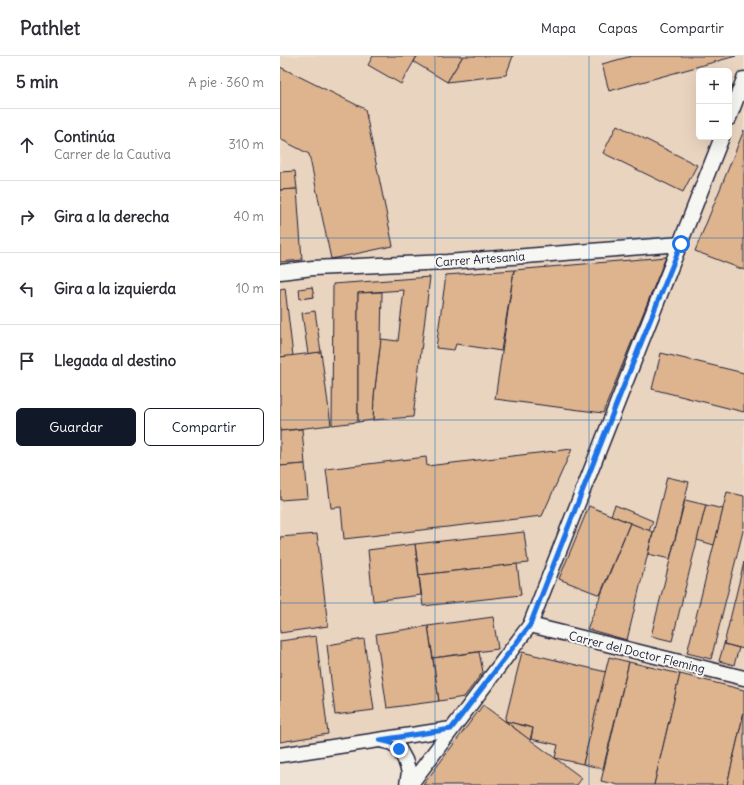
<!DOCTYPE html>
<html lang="es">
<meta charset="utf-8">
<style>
body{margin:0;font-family:Delius,sans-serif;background:#f7f7f7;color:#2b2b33}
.controls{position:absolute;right:12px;top:12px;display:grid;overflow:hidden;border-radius:6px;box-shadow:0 4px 16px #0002}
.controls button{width:36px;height:36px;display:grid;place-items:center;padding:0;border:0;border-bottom:1px solid #e1e1e2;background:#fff;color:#2b2b33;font:20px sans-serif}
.stop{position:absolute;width:12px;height:12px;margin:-9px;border:3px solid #1a73e8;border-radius:50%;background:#fff}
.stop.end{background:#1a73e8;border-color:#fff;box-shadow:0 1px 4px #0008}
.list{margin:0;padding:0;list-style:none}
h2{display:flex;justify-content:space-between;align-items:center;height:52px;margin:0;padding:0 16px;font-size:17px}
h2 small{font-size:13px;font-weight:400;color:#7c7c81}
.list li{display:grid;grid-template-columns:26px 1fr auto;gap:12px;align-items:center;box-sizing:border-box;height:72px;padding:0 16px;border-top:1px solid #e1e1e2}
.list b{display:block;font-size:15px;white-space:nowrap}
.list p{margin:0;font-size:13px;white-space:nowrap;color:#7c7c81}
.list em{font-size:13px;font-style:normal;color:#7c7c81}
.actions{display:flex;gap:8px;padding:12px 16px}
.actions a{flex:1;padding:9px 0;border:1px solid #111827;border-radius:6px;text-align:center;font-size:14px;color:#111827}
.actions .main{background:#111827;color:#fff}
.icon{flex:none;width:22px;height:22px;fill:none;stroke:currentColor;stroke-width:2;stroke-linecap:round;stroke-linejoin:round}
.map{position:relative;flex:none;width:464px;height:729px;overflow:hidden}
header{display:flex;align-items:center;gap:24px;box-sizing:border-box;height:56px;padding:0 20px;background:#fff;border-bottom:1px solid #e1e1e2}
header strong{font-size:19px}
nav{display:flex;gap:22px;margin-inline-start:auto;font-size:14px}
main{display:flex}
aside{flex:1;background:#fff}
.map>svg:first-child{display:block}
.built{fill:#e9d4bf;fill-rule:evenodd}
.building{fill:#ddb48e;stroke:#22223b}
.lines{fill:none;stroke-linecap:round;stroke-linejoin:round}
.minor-casing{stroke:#22223b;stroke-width:17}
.minor{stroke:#f6f6f2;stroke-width:14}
.route{stroke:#1a73e8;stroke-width:5}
.grid{fill:none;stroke:#1f6fb2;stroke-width:1;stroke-opacity:0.55}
.labels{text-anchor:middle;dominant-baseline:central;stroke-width:4;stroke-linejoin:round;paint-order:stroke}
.street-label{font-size:12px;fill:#22223b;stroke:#f6f6f2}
</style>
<header>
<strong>Pathlet</strong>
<nav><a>Mapa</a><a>Capas</a><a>Compartir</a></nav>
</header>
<main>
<aside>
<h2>5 min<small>A pie · 360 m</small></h2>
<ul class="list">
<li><svg class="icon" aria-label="ahead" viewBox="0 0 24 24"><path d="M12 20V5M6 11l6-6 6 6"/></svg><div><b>Continúa</b><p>Carrer de la Cautiva</p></div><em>310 m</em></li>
<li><svg class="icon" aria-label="right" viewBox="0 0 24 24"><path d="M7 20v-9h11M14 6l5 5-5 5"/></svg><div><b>Gira a la derecha</b></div><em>40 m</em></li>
<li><svg class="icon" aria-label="left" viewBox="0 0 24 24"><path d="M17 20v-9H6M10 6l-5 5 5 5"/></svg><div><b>Gira a la izquierda</b></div><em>10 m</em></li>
<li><svg class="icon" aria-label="arrive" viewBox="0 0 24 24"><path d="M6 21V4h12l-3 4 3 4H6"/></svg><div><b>Llegada al destino</b></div></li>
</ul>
<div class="actions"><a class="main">Guardar</a><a>Compartir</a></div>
</aside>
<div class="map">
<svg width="464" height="729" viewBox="0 0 464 729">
<rect width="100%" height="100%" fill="#eee2d4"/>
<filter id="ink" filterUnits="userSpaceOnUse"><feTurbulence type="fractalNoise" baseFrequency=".025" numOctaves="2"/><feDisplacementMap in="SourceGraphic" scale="8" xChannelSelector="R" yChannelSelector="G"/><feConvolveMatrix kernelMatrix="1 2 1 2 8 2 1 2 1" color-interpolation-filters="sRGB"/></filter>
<g filter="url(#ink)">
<path class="built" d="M0,0H464V729H142L188,667L108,674L0,691ZM419,15H449V81H419Z"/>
<g class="building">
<polygon points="93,0 137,0 121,28 88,9"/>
<polygon points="137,0 183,0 167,26 134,6"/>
<polygon points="183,0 233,0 226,19 167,26"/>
<polygon points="352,0 456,0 329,35 322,8"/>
<polygon points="0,11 85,53 113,190 51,203 29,98 0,83"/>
<polygon points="337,69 417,109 403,136 323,97"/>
<polygon points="464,74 464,214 415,195"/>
<polygon points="15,115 17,133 0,134 0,116"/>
<polygon points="17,133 22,204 0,206 0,134"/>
<polygon points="386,201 323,357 215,343 234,214"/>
<polygon points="234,214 221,295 176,288 174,294 156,292 166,219"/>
<polygon points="150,221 133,361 93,364 94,340 101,283 118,285 124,234 78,237 78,366 52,369 53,228"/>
<polygon points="32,231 34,241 20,243 19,233"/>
<polygon points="5,232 13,300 0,301 0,233"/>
<polygon points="102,236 101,283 94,340 93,364 78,366 78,237"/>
<polygon points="35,255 41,296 28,298 22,257"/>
<polygon points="41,296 51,369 0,375 0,301"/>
<polygon points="381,297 464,317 464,356 372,333"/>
<polygon points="22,373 25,408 0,410 0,375"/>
<polygon points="292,393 262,460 64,483 61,451 51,452 46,413 146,401 147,410"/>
<polygon points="25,408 28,442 0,444 0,410"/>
<polygon points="387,421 409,426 390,503 368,498"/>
<polygon points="447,436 464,440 464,471 431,603 407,597"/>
<polygon points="405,444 426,449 392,585 371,580"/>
<polygon points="335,449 373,465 369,475 331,459"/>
<polygon points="426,449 443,453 434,489 417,484"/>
<polygon points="309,450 350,467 320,539 279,523"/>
<polygon points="350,467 373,476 347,584 307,573"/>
<polygon points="244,476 248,507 139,519 135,488"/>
<polygon points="37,478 48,570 0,577 0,481"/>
<polygon points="135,488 141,539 93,545 88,494"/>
<polygon points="464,506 464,593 444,588"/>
<polygon points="237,508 241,539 143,550 139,519"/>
<polygon points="213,561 218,593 153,602 148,570"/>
<polygon points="148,570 159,645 107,652 96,578"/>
<polygon points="36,580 48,678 0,686 0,585"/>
<polygon points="84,583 94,654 55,659 47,589"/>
<polygon points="444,588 459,592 454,609 439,605"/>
<polygon points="199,596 203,616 184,641 159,645 153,602"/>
<polygon points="242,596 326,616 303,708 275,702 278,689 251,683 253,672 225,665"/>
<polygon points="329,601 349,606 323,713 303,708"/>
<polygon points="349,606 400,618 374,729 338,729 321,725"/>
<polygon points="400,618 464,634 464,656 447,729 374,729"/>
<polygon points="203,649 302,722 297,729 143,729"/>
<polygon points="464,656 464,729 447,729"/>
<polygon points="225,665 253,672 250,684"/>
</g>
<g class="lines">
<g class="minor-casing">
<g id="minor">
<polyline points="449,62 464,23"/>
<polyline points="0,216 33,212 167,206 401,188"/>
<polyline points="250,569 464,622"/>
<polyline points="100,684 112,687 119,693 125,704 129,716 127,729"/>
<polyline points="0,699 171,673"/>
<polyline points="130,729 250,569 442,81"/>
</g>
</g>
<use href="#minor" class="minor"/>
</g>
</g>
<g class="lines" filter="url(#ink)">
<polyline class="route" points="119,693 112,687 100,684 171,673 250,569 334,354 401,188"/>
</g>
<path class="grid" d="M155,0V729M309,0V729M0,182H464M0,364H464M0,547H464"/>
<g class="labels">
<g class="street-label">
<text transform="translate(200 203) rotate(-4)">Carrer Artesania</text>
<text transform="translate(357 596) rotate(14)">Carrer del Doctor Fleming</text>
</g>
</g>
</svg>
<div class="controls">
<button>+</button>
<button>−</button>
</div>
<div class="stop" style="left:401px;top:188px"></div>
<div class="stop end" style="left:119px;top:693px"></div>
</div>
</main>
